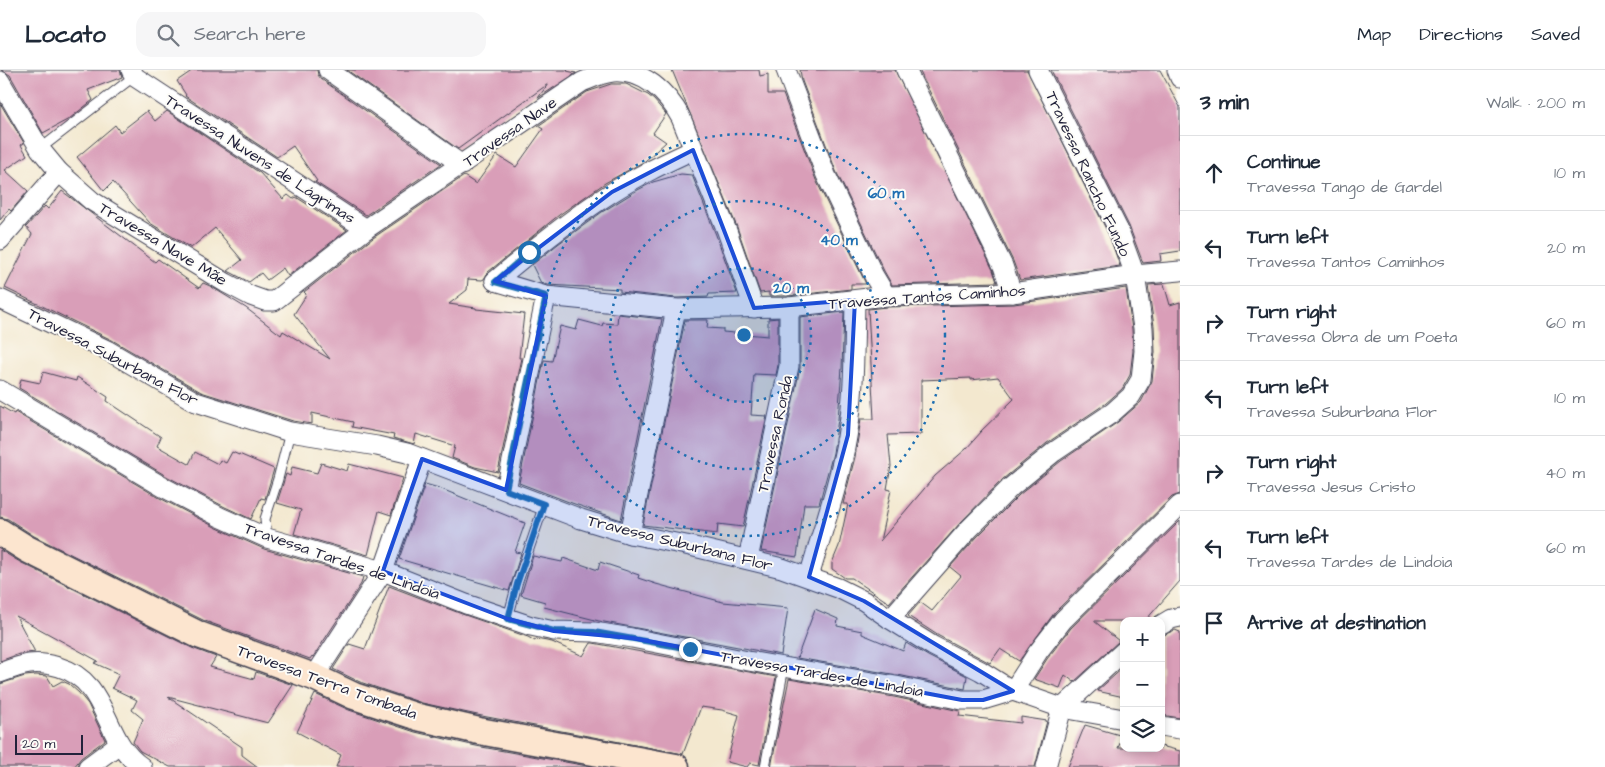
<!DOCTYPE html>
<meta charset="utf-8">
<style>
body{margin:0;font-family:"Architects Daughter",sans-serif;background:#f6f6f7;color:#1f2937}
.controls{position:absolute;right:15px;bottom:15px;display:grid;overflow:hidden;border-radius:10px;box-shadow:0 2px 8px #0003}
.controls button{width:45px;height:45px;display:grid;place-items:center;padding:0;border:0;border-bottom:1px solid #e0e1e3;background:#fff;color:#1f2937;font:25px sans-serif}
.scale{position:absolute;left:15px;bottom:12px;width:68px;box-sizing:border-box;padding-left:5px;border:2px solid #22223b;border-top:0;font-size:14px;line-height:18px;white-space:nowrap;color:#22223b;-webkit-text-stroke:4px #fdfcf7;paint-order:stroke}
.stop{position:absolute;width:15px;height:15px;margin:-11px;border:4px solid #1f6fb2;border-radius:50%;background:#fff}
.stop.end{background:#1f6fb2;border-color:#fff;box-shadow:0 1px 5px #0008}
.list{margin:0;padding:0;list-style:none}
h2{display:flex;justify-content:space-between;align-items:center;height:65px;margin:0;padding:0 20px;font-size:21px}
h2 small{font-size:16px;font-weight:400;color:#747a83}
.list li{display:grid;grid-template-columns:32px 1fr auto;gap:15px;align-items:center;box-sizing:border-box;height:75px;padding:0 20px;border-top:1px solid #e0e1e3}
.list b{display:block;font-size:19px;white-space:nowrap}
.list p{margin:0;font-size:16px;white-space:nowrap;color:#747a83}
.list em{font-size:16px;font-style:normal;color:#747a83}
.icon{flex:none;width:28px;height:28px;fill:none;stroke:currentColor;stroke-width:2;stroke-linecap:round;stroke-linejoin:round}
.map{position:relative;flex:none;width:1180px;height:697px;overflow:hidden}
header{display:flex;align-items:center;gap:30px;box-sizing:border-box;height:70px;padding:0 25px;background:#fff;border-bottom:1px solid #e0e1e3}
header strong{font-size:24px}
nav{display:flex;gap:28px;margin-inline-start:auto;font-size:18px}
.search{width:350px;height:45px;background:#f6f6f7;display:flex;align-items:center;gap:12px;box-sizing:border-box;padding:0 18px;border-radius:15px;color:#747a83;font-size:19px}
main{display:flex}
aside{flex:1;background:#fff}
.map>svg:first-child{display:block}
.building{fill:#d99eb8;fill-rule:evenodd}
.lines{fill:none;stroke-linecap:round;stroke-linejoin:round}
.lane-casing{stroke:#414051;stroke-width:11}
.street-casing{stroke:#414051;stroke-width:21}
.secondary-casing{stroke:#414051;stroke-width:29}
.lane{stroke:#fff;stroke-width:9}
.street{stroke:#fff;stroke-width:19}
.secondary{stroke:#fce5cf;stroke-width:26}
.route{stroke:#1f6fb2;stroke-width:6}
.marked{fill:#1d4ed8;fill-opacity:0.2;stroke:#1d4ed8;stroke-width:4;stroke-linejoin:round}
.ring{fill:none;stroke:#1f6fb2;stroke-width:2.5;stroke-dasharray:2.5 5}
.labels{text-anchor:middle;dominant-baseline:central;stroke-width:4;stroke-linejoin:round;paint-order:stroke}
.street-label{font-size:16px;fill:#22223b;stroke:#fdfcf7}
.centre{fill:#1f6fb2;stroke:#fdfcf7;stroke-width:2.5}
.ring-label{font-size:15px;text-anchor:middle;font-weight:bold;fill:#1f6fb2;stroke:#fdfcf7;stroke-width:4;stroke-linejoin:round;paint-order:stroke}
</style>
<header>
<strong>Locato</strong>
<div class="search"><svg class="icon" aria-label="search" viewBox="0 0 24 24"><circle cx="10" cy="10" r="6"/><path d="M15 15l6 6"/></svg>Search here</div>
<nav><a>Map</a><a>Directions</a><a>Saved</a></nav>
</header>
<main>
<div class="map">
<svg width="1180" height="697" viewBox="0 0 1180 697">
<rect width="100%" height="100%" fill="#fdfcf7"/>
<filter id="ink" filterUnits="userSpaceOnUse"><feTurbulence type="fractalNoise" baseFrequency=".02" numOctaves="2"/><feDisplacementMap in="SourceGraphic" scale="10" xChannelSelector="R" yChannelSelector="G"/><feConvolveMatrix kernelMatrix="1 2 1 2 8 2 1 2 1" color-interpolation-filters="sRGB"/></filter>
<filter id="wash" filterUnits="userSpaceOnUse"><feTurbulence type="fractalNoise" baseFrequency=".0096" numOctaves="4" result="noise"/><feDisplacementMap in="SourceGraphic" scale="20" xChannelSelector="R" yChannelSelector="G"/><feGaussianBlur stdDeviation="1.12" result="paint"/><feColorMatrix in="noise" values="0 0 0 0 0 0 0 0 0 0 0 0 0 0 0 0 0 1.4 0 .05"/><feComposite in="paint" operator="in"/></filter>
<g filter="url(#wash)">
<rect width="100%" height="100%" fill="#f3e8cf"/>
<g id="blocks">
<g class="building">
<polygon points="1,0 120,0 122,7 88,20 93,30 69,49 43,63 10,5"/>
<polygon points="193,0 317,0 318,5 321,9 441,94 366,145 315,112 317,111 293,76 277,87 185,26 186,25 177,11"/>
<polygon points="347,0 568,0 567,1 576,3 538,28 548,14 458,79"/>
<polygon points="672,0 759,0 760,6 768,4 768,24 783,24 816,110 866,214 851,214 851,219 788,226 769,226 769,222 760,223 737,157"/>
<polygon points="800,0 895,0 993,200 997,212 892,215 884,201 836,101 802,11"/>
<polygon points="919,0 1027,0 1109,165 1120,196 1020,210 1013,191"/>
<polygon points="1051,0 1160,0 1180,37 1180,181 1160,184 1161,191 1143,193 1129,156"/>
<polygon points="611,14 626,14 648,25 654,30 666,44 653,63 666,72 645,91 605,113 559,145 488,202 484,209 482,210 468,209 467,220 449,234 476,238 476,239 524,244 519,288 522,288 498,402 475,397 452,388 455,376 416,364 414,374 393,368 394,365 352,357 353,352 312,343 312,354 293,351 201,322 112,270 5,218 32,164 26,157 45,136 48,139 62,121 155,192 158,189 199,218 203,213 210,216 246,238 281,265 283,261 330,289 294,244 305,227 306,224 304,222 373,168 464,106 476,114 497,85 516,97 543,59 538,56 587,22"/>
<polygon points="0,33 24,73 21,75 27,85 5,100 28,121 11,141 9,139 0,150"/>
<polygon points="147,41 155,51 167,41 260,103 283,129 288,125 293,129 296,127 347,160 288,206 283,198 267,210 261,203 249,212 232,203 228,201 242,190 215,158 191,178 150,153 113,112 104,121 77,87 115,55 120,62"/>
<polygon points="681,104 692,105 716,165 737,223 709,224 708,227 676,228 620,222 620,219 548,215 541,213 532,195 558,174 602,142 636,121 653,112"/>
<polygon points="1164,214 1170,235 1180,232 1180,424 1172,427 1055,542 1019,591 1000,579 990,593 939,566 908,546 920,532 932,541 961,506 950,497 977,467 1019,425 1061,391 1118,352 1141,332 1152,311 1155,282 1154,256 1148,215"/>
<path d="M1126,218L1132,259L1133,281L1130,305L1122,319L1105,334L1047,373L1003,409L961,452L889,533L852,508H845L832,499V493L839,476L848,434H843L855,387L861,349H874L868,239L887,237L1014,234ZM998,307L1014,329L980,362L982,361L966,379L935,406L880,471L891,420L887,419L891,396L888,365L921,364V310L971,308V310Z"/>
<polygon points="844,242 842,298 838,349 833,383 819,434 804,434 797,487 761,481 800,298 800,247"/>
<polygon points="618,244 662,249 621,450 569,432 519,413 544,290 552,291 560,256 576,260 579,250 602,256 603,253 617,254"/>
<polygon points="778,248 778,295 776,305 754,304 751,345 767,346 743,457 718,454 717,464 643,455 685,250 708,250 707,258 723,259 723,262 768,266 768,249"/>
<polygon points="43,302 76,311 77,307 108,327 107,331 161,367 157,376 189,394 195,382 218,394 220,390 226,393 232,382 239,385 239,384 274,399 265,429 261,428 251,449 225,437 168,407 19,318 21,309 40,313"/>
<polygon points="0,336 14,344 15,342 158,427 215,457 264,479 363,507 361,514 313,587 312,586 310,589 205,551 34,466 8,449 0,447"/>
<polygon points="321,393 347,401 349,394 403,408 391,445 379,441 368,485 294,464 301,440 277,433 286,404 290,406 292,397 317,403"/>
<polygon points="425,414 439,418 525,453 515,482 521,483 509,521 399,489"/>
<polygon points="1180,451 1180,511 1145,551 1094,551 1119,571 1074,612 1065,605 1060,618 1034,609 1047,589 1071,558"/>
<polygon points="0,480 20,492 192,578 216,587 210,597 254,609 256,602 293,615 268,653 168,627 242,677 242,685 258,697 170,697 140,681 133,672 143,649 132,640 137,630 112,618 119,604 94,593 98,591 16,546 35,582 19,584 0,591"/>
<polygon points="533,486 562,492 563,488 598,500 600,492 639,505 638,508 656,514 723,532 788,538 781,585 599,551 544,537 545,532 521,525"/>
<polygon points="389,516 462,544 528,567 535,571 536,569 552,572 583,586 591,573 593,573 776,607 759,695 750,693 747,697 727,692 739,645 722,640 701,637 683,684 482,646 422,633 360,612 333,599 349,574 365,579"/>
<polygon points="815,539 838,549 837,556 862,561 862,564 903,581 906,573 928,586 967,606 965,619 898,605 797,588"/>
<polygon points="1175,560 1180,562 1180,648 1161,645 1161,566"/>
<polygon points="1124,597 1124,627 1097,621"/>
<polygon points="36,605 47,606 53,616 62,611 69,614 79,623 88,634 105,670 81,688 74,697 0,697 0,614 25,606"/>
<polygon points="789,609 894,627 960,641 959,646 1021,653 1021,647 1047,651 1035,697 771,697"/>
<polygon points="315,624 349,640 415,662 476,676 593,697 336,697 341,685 297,662"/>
<polygon points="1085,655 1123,666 1118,678 1161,678 1161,676 1180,681 1180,697 1068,697"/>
</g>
</g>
</g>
<g filter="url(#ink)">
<use href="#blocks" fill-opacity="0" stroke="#414051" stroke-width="1"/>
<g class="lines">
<g class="lane-casing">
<g id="lane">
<polyline points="40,79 137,4"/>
<polyline points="267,468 265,449 278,409 290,362"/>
<polyline points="508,548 517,514 544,435"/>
<polyline points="765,697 784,597"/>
</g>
</g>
<g class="street-casing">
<g id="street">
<polyline points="131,0 135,7 366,159"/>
<polyline points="328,0 462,95"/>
<polyline points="786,0 826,105 874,206 886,226"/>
<polyline points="906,0 1003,196 1012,223"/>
<polyline points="1177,0 1180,8"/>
<path d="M0,11L40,79L59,102L92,131L226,213L251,226L265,231H274L366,159L582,12C592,8 602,3 613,2C644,0 667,22 681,48L727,161L754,238"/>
<polyline points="0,170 59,102"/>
<polyline points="495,211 546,226 676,239 789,237 886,226 1012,223 1135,205 1180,201"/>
<path d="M495,211C532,180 570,149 611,123C637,106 665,93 693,80"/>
<polyline points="0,229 107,280 196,332 290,362 377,376 407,383 581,449 630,464 686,475 782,498 838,518 864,531 890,549 933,576 981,601 1013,621 1062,638 1124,649"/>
<polyline points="0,320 163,417 220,447 267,468 383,501 466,534 531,556 554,561 594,562 632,568 748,591 896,616 962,630 983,630 1013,621"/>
<polyline points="506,420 546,226"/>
<polyline points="630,464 676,239"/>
<polyline points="748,489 789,296 789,237"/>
<path d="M809,507C822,461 839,415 847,367C855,322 854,275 855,230"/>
<polyline points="890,549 969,459 1011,417 1054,382 1112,343 1131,326 1141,309 1144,281 1143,258 1135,205 1119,161 1038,0"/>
<polyline points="1161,555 1171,549 1180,547"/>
<path d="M0,603C23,594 35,590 59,597C110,612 102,671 142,697"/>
<polyline points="314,607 383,501 422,389"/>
<polyline points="1013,621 1038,582 1063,550 1180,435"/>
<polyline points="1161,656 1180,659"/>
<polyline points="88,697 119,674"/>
<polyline points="1046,697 1062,638 1124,581"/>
</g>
</g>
<g class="secondary-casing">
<polyline id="secondary" points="0,462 27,479 199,565 314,607 354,626 418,647 479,661 676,697"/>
</g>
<use href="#lane" class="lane"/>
<use href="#street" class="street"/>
<use href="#secondary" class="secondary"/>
</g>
</g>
<g class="lines" filter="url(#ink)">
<polyline class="route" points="529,182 495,212 546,226 524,329 506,420 544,434 517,514 508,549 554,561 594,562 690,579"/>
</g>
<path class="marked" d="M693,80L754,238L855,230L848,365L809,507L864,531L1013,621L983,630H962L632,568L554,561L508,549L383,501L422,389L506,420L546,226L495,211L612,122Z"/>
<circle cx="744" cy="265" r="67" fill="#1f6fb2" fill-opacity=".12"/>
<g class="ring">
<circle cx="744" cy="265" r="67"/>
<circle cx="744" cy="265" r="134"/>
<circle cx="744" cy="265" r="201"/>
</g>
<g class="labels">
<g class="street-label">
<text transform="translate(510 62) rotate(-35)">Travessa Nave</text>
<text transform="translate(260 89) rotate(33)">Travessa Nuvens de Lágrimas</text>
<text transform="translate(1088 104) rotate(65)">Travessa Rancho Fundo</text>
<text transform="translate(163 174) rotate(31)">Travessa Nave Mãe</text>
<text transform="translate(927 227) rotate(-4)">Travessa Tantos Caminhos</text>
<text transform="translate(113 287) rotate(28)">Travessa Suburbana Flor</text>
<text transform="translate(775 364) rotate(-78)">Travessa Ronda</text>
<text transform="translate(680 473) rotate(14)">Travessa Suburbana Flor</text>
<text transform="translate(342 491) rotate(19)">Travessa Tardes de Lindoia</text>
<text transform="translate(822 604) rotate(10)">Travessa Tardes de Lindoia</text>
<text transform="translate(327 612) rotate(20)">Travessa Terra Tombada</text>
</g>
</g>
<circle cx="744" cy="265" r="8" class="centre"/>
<g class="ring-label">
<text x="886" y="128">60 m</text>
<text x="839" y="175">40 m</text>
<text x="791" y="223">20 m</text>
</g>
</svg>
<div class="controls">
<button>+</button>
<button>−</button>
<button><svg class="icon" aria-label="layers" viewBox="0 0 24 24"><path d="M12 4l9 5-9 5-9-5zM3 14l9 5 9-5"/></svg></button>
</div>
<div class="scale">20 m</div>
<div class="stop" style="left:529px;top:182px"></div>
<div class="stop end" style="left:690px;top:579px"></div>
</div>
<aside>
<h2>3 min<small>Walk · 200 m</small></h2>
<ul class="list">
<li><svg class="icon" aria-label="ahead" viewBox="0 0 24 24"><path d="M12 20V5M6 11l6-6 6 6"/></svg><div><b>Continue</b><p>Travessa Tango de Gardel</p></div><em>10 m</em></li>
<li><svg class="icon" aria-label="left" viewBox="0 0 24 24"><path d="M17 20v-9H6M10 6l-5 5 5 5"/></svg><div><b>Turn left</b><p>Travessa Tantos Caminhos</p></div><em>20 m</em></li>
<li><svg class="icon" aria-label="right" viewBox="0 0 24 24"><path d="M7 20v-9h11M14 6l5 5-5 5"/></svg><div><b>Turn right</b><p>Travessa Obra de um Poeta</p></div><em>60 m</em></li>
<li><svg class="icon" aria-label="left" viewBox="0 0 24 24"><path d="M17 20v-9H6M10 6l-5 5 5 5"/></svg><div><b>Turn left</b><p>Travessa Suburbana Flor</p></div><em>10 m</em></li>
<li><svg class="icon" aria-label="right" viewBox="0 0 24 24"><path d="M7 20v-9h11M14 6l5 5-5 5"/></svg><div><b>Turn right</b><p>Travessa Jesus Cristo</p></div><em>40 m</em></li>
<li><svg class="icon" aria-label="left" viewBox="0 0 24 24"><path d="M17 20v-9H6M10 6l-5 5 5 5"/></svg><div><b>Turn left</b><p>Travessa Tardes de Lindoia</p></div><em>60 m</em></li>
<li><svg class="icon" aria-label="arrive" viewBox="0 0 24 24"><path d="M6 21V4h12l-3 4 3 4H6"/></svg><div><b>Arrive at destination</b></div></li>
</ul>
</aside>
</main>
